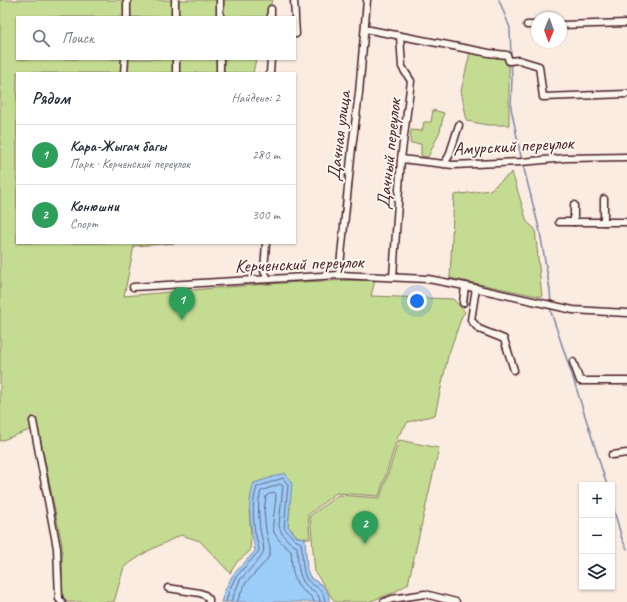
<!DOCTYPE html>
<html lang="ru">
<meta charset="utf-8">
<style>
body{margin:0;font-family:Caveat,sans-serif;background:#f2f2f3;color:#1f2937}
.controls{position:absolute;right:12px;bottom:12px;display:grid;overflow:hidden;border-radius:0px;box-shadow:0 1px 3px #0004}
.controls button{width:36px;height:36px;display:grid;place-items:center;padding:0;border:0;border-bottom:1px solid #e0e1e3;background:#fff;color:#1f2937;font:20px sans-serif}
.compass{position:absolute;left:531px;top:12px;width:36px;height:36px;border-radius:50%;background:#fff;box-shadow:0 1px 3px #0004;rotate:181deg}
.you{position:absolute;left:417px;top:301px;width:14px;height:14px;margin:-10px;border:3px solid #fff;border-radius:50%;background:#1a73e8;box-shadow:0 0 0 6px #1a73e833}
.badge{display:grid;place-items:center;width:26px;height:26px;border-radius:50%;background:#4a1f2b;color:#fff;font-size:13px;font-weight:700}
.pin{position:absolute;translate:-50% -33px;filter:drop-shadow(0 1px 2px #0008)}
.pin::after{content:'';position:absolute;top:21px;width:14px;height:12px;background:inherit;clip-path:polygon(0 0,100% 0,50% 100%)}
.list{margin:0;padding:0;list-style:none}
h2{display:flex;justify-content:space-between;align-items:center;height:52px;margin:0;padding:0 16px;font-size:17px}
h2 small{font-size:13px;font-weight:400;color:#747a83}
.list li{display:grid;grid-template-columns:26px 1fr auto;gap:12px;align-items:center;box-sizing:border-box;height:60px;padding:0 16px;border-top:1px solid #e0e1e3}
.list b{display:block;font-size:15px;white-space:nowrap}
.list p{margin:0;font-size:13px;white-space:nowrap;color:#747a83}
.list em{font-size:13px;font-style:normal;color:#747a83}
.icon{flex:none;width:22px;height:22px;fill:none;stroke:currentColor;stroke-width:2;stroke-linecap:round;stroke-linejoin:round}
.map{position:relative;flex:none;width:627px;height:602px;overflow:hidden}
.search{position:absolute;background:#fff;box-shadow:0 1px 3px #0004;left:16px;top:16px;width:280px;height:44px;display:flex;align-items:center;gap:10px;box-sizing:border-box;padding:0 14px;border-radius:0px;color:#747a83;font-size:15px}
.panel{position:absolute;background:#fff;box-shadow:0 1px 3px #0004;left:16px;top:72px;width:280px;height:172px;border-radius:0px}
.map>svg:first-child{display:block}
.green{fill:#c4dc92;stroke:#877e5e}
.water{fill:#9cccf8;stroke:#7b87a6}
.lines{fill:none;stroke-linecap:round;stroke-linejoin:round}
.shore{stroke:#6b647d;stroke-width:1}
.stream{stroke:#7b87a6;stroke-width:1.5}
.minor-casing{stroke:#4a1f2b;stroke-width:9}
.minor{stroke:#fbf7ec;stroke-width:6}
.labels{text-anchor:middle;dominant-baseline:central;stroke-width:4;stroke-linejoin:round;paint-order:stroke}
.street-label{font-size:19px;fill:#4a1f2b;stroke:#fbf7ec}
</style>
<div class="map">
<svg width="627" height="602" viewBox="0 0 627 602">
<rect width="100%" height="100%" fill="#fbece1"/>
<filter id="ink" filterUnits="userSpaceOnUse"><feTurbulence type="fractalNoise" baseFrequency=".025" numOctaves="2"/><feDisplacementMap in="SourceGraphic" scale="8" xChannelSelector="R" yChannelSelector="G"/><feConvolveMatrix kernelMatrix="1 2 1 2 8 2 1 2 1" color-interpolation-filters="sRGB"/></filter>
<g filter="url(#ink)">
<g class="green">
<path d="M0,0H273L270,5L267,17H17V59H256L253,73H17V243H175L134,246L124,296C207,289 291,280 375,280L371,296L453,299L465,312L462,316L448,356L435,415L408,422L398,436L379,496L336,493L308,515L310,539L298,537L288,526L290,507L249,510L251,533L250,551L237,562L230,573L200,541L181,535L148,551L124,567L114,602H67L62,598V545L38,427L0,441Z"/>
<polygon points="470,53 504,59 509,66 509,125 487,125 467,121 461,91"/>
<polygon points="433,110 444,113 440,131 428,157 421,156 421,144 410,143 411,130 422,131 424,122 431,122"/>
<polygon points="512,172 527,222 535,229 542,297 450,278 454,195 490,190"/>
<polygon points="399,440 439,448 408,584 393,593 368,602 335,602 315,572 310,516 338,495 380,498"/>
</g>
<path class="water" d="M285,473L292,484L288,526L297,537L305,538L307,570L311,578L322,585L329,595V602H221L225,590L232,576L255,551C251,528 246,505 254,483Z"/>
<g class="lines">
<g class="shore">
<path d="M226,602L229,591L235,578L259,551C259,545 256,539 255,532C253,518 252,501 257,487L283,478L284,479L288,485L284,528L295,540L301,543C303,554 301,567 306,578C312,588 324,585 325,602"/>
<path d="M231,602L240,580L261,557C267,549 261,538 260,529C259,517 257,503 261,491L280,484L283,486L279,525C280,534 289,543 297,547C298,559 297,570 303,581C307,590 320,590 320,602"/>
<path d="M237,602L245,584L266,561L270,554V548L266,530L264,511L266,496L274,492L276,494C276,503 272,522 273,529C275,538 285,546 291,551C292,563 291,575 299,586C303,593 312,594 314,602"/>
</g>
<g class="stream">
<polyline points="499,0 510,28 511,58"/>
<polyline points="511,62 512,77 511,108 522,161"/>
<polyline points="523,165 540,232 550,290 551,304"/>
<polyline points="551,308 551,312 573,378 607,485"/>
<polyline points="612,503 622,539 627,549"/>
</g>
<g class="minor-casing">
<g id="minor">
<polyline points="175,0 175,17"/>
<polyline points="294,0 295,17"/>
<polyline points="127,17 127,0"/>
<polyline points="220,17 220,0"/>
<polyline points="271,17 271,9"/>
<polyline points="295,19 296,34"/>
<polyline points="527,25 537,25"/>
<polyline points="561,25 627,23"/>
<polyline points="365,29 489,53 507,55 509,61 519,60 539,66 543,97 627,94"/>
<polyline points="176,59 176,73"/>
<polyline points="220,59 220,73"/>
<polyline points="124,73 125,59"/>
<polyline points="270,73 271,59"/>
<polyline points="401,159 453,165 521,162 566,158 627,157"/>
<polyline points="444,164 449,156 459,125"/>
<polyline points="574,205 574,222"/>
<polyline points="559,222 627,222"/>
<polyline points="604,222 604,199"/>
<polyline points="266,243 264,271 268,279"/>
<polyline points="339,275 352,148 359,93 367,0"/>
<polyline points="393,277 401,159 411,81 402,67 400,36"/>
<polyline points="133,287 339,275 428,279 465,286"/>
<polyline points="476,288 471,320 479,329 504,339 514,370"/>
<polyline points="463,303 465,286 573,310 627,313"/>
<polyline points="573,362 580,381 627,381"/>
<polyline points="33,421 57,548 59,599 62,602"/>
<polyline points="612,455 627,453"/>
<polyline points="168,588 200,593 205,595 209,599 209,602"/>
<polyline points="384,602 392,599 425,594 456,602"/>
</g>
</g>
<use href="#minor" class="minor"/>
</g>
</g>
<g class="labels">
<g class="street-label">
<text transform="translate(339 136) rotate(-83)">Дачная улица</text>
<text transform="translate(513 146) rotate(-3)">Амурский переулок</text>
<text transform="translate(389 154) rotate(-84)">Дачный переулок</text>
<text transform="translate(299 264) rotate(-2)">Керченский переулок</text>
</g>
</g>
</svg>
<div class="controls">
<button>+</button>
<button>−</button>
<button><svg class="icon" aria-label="layers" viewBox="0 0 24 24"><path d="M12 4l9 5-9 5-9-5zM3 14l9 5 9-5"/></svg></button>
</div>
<svg class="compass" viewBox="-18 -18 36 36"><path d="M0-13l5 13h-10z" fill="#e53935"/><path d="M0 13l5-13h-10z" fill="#747a83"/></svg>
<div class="you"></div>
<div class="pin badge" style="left:182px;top:320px;background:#2e9e5b">1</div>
<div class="pin badge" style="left:365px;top:544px;background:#2e9e5b">2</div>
<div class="search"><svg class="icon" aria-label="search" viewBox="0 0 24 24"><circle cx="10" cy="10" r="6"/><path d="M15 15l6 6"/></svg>Поиск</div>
<section class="panel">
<h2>Рядом<small>Найдено: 2</small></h2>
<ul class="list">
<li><span class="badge" style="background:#2e9e5b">1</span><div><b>Кара-Жыгач багы</b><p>Парк · Керченский переулок</p></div><em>280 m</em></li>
<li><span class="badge" style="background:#2e9e5b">2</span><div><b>Конюшни</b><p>Спорт</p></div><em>300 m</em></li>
</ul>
</section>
</div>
